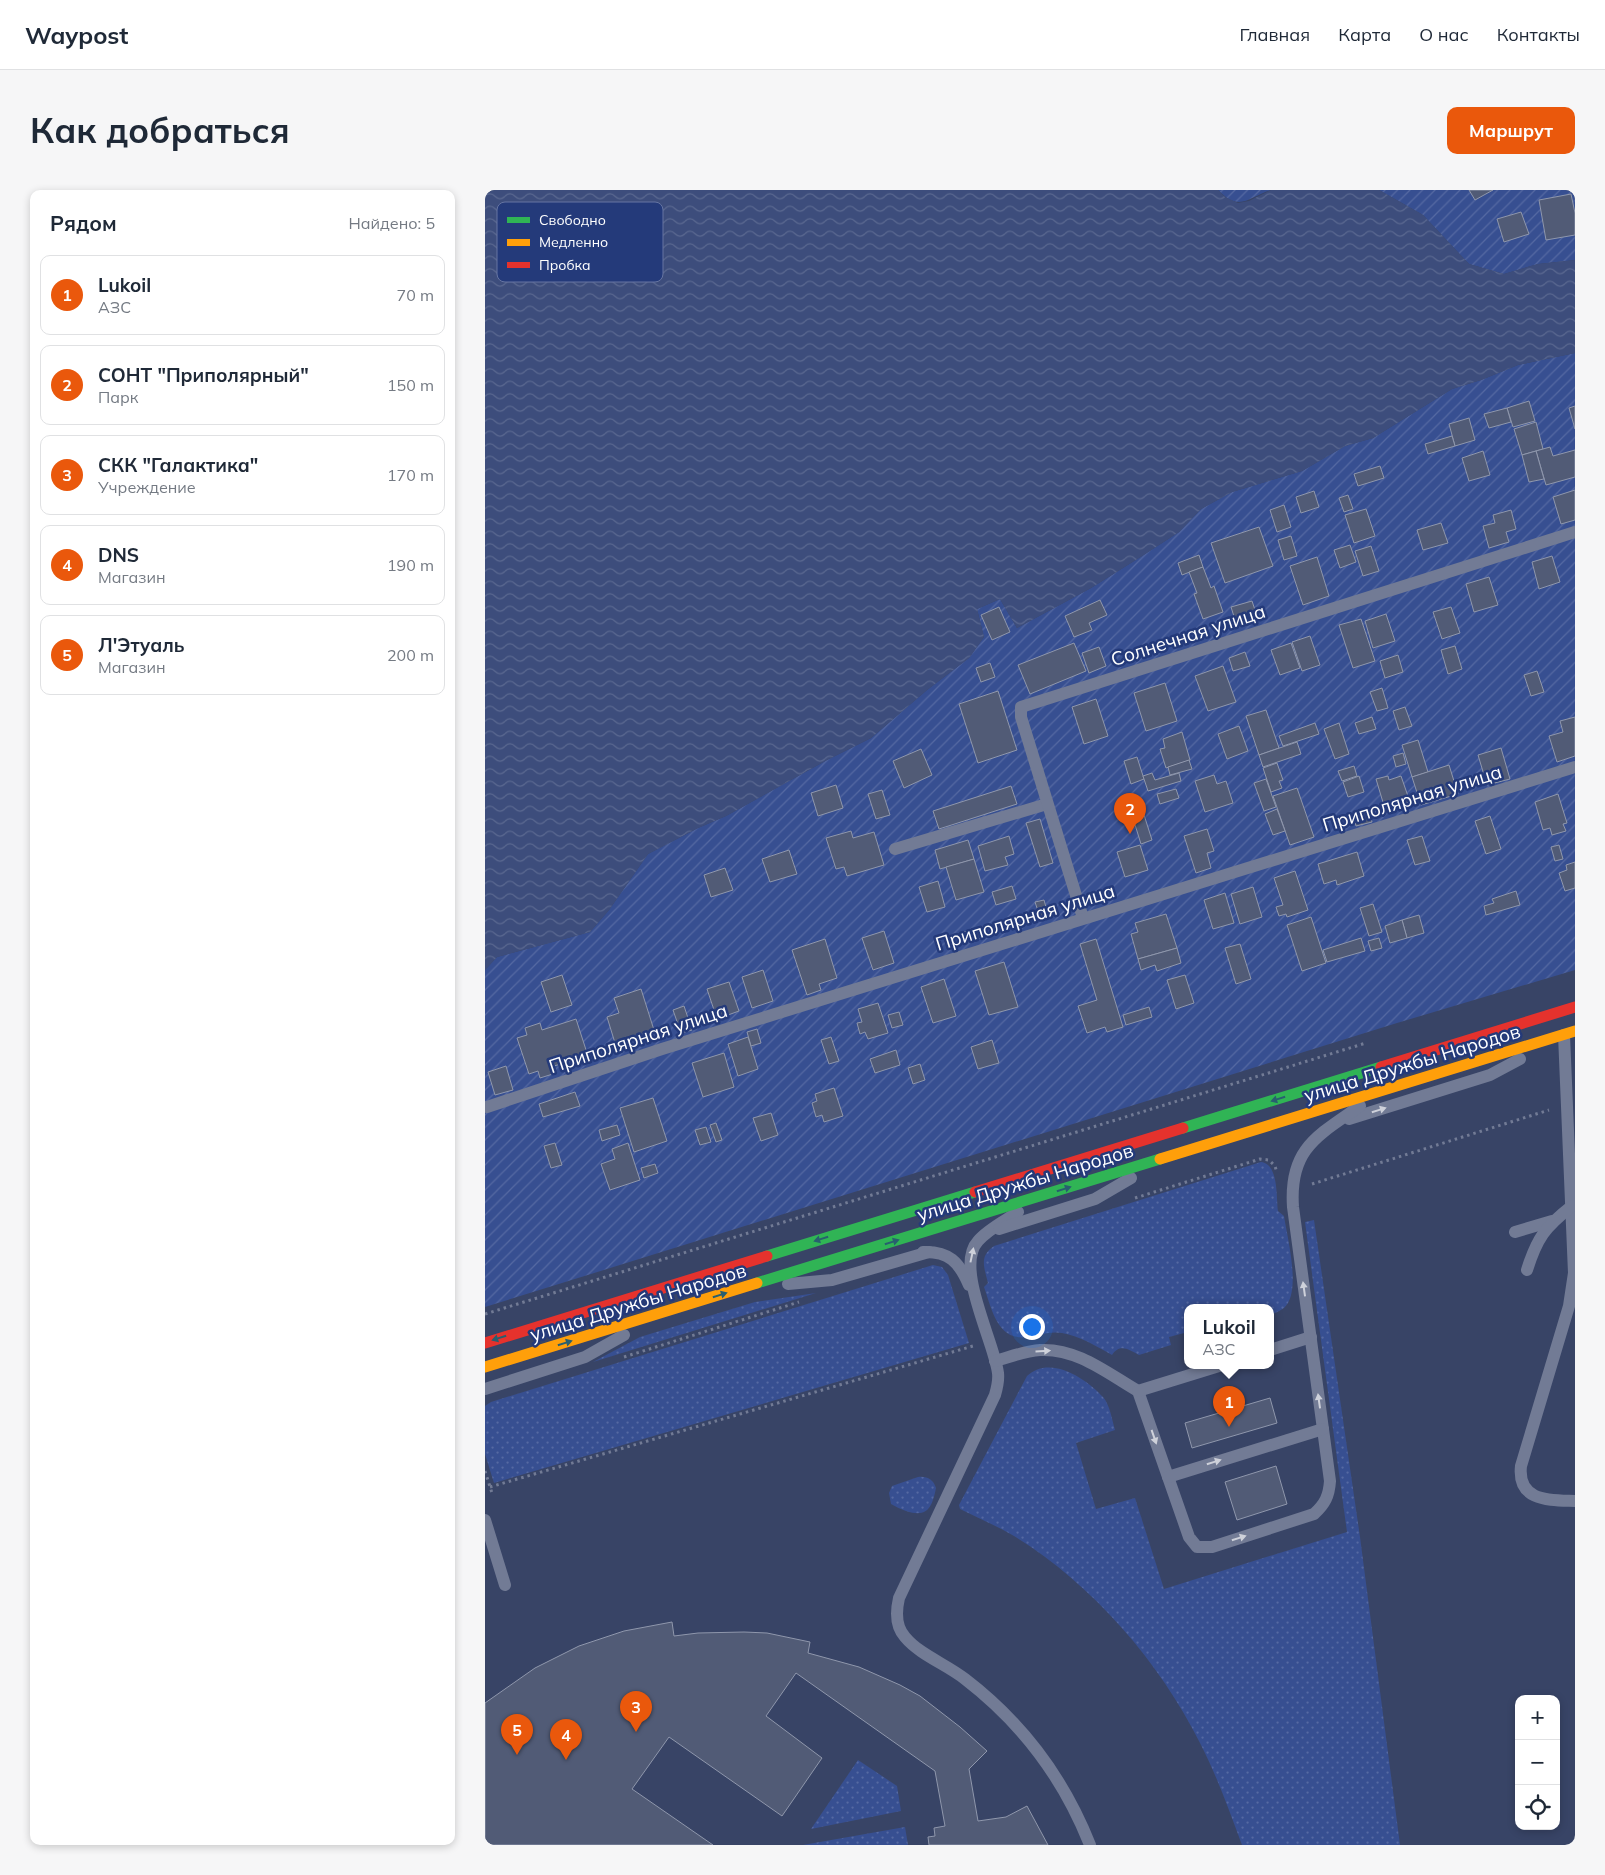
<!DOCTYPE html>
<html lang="ru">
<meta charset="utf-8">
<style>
body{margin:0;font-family:Mulish,sans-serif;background:#f6f6f7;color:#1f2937}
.controls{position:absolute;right:15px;bottom:15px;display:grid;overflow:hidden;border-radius:10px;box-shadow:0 2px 8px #0003}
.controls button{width:45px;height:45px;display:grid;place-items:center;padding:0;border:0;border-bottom:1px solid #e0e1e3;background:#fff;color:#1f2937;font:25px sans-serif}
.you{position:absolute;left:546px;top:1136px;width:18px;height:18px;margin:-12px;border:4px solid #fff;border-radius:50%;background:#1a73e8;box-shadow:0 0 0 8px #1a73e833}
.badge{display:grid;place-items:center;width:32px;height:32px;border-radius:50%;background:#ea580c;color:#fff;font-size:16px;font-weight:700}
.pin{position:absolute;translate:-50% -41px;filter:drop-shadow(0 1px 2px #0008)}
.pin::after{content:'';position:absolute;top:26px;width:18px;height:15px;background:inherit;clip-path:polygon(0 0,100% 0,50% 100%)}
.popup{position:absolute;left:699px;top:1114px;width:90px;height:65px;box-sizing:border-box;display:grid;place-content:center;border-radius:10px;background:#fff;filter:drop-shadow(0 1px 4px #0005);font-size:16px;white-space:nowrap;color:#747a83}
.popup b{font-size:19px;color:#1f2937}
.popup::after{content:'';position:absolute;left:50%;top:100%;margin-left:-10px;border:10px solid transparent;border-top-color:#fff}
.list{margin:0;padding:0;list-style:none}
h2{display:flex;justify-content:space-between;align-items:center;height:65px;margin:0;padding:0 20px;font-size:21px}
h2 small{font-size:16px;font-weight:400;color:#747a83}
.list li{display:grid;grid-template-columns:32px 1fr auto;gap:15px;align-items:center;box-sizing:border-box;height:80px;margin:0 10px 10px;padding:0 10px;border:1px solid #e0e1e3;border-radius:10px}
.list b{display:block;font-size:19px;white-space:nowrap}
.list p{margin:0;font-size:16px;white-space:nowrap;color:#747a83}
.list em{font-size:16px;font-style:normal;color:#747a83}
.icon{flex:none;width:28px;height:28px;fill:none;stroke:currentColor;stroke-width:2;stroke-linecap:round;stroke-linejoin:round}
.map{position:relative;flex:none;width:1090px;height:1655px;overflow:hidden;border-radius:10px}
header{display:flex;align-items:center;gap:30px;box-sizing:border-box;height:70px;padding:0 25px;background:#fff;border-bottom:1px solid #e0e1e3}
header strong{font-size:24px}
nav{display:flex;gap:28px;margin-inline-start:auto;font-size:18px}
.intro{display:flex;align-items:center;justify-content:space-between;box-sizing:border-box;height:120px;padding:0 30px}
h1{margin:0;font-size:35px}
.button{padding:12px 22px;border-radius:10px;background:#ea580c;color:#fff;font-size:18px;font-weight:700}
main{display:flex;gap:30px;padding:0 30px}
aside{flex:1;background:#fff;border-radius:10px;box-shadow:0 2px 8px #0003}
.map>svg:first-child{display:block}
.grass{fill:url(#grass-dots)}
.garden{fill:url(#garden-furrows)}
.water{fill:url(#water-waves)}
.building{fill:#515b76;stroke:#8f97ac}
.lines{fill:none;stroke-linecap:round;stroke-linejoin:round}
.path{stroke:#727b95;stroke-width:3;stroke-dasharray:2.5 4;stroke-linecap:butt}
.lane{stroke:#727b95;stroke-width:12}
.fast{stroke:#30b455;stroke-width:11}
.slow{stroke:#ff9f0a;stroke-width:11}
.jam{stroke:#e5322d;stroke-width:11}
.oneway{fill:#285f6f}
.oneway2{fill:#ced1da}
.labels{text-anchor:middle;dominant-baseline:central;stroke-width:5;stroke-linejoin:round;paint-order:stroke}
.street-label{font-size:19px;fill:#fff;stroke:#243a7a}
.key{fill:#243a7a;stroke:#6675a2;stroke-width:1}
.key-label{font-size:14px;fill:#fff}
</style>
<header>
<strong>Waypost</strong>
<nav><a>Главная</a><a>Карта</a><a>О нас</a><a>Контакты</a></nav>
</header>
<div class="intro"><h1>Как добраться</h1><a class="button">Маршрут</a></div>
<main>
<aside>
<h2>Рядом<small>Найдено: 5</small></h2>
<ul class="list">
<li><span class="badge">1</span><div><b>Lukoil</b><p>АЗС</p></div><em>70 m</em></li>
<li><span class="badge">2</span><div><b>СОНТ &quot;Приполярный&quot;</b><p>Парк</p></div><em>150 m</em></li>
<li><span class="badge">3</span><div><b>СКК &quot;Галактика&quot;</b><p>Учреждение</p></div><em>170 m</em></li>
<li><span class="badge">4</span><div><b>DNS</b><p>Магазин</p></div><em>190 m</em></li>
<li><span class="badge">5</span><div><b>Л'Этуаль</b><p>Магазин</p></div><em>200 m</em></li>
</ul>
</aside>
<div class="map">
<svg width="1090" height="1655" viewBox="0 0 1090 1655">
<defs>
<pattern id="grass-dots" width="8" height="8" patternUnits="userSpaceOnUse" patternTransform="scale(1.25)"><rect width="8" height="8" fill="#374f91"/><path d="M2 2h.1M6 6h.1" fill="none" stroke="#5569a2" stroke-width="1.8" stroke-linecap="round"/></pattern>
<pattern id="garden-furrows" width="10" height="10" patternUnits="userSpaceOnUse" patternTransform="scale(1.25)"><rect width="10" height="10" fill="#374f91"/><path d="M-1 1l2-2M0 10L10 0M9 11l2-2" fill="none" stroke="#5569a2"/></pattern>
<pattern id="water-waves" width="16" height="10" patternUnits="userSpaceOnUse" patternTransform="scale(1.25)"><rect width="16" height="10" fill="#3d4d7c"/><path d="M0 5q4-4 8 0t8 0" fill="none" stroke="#5a6890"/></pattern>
</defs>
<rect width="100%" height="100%" fill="#384466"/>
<g class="grass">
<path d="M776,972C794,974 791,1007 793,1021L799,1026C802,1047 817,1102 799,1118C795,1121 790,1123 785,1125V1118H703V1142L684,1147L686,1155L654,1165C644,1160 635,1153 627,1165C611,1156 595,1146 577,1143C565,1141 554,1145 542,1147C512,1151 507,1119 499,1097L503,1093C499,1077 494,1066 509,1056Z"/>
<path d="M829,1030L875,1347L915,1655H757C744,1620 732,1586 715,1553C674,1471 607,1394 529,1346C512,1336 493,1328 475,1319L474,1315L542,1186C565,1164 602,1189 618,1207C625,1215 627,1230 630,1240L591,1253L611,1319L650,1308L679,1399L862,1342L820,1032Z"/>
<polygon points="448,1075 457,1077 463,1085 484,1153 9,1293 0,1264 0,1216 6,1212"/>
<polygon points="331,1103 108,1172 155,1147 270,1112"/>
<path d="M433,1287C442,1286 448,1289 451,1298C447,1318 442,1328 421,1321C416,1319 411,1317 406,1314L404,1303L407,1296Z"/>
<polygon points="373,1570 412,1596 416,1621 326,1639"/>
<polygon points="420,1637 423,1655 318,1655"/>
</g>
<g class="garden">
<path d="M733,0H786C763,7 755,23 733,0Z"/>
<polygon points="894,0 1090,0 1090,70 1053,74 1019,84 984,74 938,25"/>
<polygon points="1090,163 1090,780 912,833 0,1117 0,780 12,767 105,742 124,720 163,664 213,638 241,626 342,570 386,548 442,500 484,468 499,447 492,419 515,409 532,438 606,398 657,366 694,342 716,319 747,302 817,281 860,256 888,248 967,199 996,190 1033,175"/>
</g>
<polygon class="water" points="0,0 733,0 740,7 753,13 764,11 786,0 894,0 938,25 984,74 1019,84 1053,74 1090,70 1090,163 1033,175 996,190 967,199 888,248 860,256 817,281 747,302 716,319 694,342 657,366 606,398 532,438 515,409 492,419 499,447 484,468 442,500 386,548 342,570 241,626 213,638 163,664 124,720 105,742 12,767 0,780"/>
<g class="building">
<polygon points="984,0 1008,0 990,10"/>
<polygon points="1086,4 1090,23 1090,45 1061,50 1054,10"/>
<polygon points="1036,22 1044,44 1019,52 1012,29"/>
<polygon points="1044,211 1050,231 1028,237 1022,218"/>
<polygon points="1090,216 1090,239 1084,218"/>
<polygon points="1022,218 1026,232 1004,238 999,224"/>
<polygon points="984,228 990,250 970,256 964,234"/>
<polygon points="1051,232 1058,259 1037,265 1029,239"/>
<polygon points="967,246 970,256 943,264 940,254"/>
<polygon points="1065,257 1068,266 1090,260 1090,287 1061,295 1051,261"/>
<polygon points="998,261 1005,285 984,291 977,268"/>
<polygon points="1051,261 1059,289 1044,292 1037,265"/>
<polygon points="895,276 899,288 873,296 869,284"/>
<polygon points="1090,300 1090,330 1076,334 1068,307"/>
<polygon points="829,301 834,317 816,323 811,307"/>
<polygon points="863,305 868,319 859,322 854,308"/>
<polygon points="799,315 806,337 792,342 785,320"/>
<polygon points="881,319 890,346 869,353 860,325"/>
<polygon points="1026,320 1031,339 1021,342 1024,352 1004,358 998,336 1010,333 1008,325"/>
<polygon points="956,333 963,353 938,360 932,340"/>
<polygon points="774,337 788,376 740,393 726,353"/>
<polygon points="806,346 812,366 799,370 793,350"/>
<polygon points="865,355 871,372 855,378 849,360"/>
<polygon points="886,356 894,381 878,386 870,361"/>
<polygon points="714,365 718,377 697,385 693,373"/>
<polygon points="1067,366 1075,392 1054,399 1047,372"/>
<polygon points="832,367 844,406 818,415 805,376"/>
<polygon points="718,377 726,398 729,396 738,422 718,429 709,404 712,403 704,382"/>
<polygon points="1004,387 1013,415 989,422 981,394"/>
<polygon points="615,410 622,425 604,433 607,440 589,447 580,426"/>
<polygon points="767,411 773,429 752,436 746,417"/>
<polygon points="514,417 525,442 507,450 496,425"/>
<polygon points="966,417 975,443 957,449 948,422"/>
<polygon points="901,424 910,451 888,458 880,431"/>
<polygon points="876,429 890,471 868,478 854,435"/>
<polygon points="825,446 835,475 817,481 807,452"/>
<polygon points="589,453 601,481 545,504 533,475"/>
<polygon points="806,453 815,478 795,485 786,460"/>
<polygon points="970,456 977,479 963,484 956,460"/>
<polygon points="614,457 621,476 604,483 597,463"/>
<polygon points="760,462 765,476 748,481 744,468"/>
<polygon points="913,465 918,482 900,488 895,471"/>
<polygon points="505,473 510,487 496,492 491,478"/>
<polygon points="738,476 751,512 723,521 710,486"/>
<polygon points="1052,481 1059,502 1046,506 1039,485"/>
<polygon points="680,493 692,531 661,541 649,503"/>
<polygon points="897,498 903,518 892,521 885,502"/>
<polygon points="513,501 532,560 493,573 474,514"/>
<polygon points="611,509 623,546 599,554 587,517"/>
<polygon points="920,517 927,536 914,540 908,521"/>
<polygon points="781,520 794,558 774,565 761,526"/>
<polygon points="887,527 891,539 874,544 870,533"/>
<polygon points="1090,527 1090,566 1072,572 1064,546 1078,542 1075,531"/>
<polygon points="830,533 834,544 798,556 794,546"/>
<polygon points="854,533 864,564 850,569 839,539"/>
<polygon points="754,536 763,561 742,569 733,544"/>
<polygon points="697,542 705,570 681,578 675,559 680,558 678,549"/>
<polygon points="933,550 943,582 927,587 917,555"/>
<polygon points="812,552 816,564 778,577 774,565"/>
<polygon points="1016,558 1025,589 1002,595 993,565"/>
<polygon points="436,559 447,585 419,598 408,571"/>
<polygon points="918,563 921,574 911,577 908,566"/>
<polygon points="652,567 659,589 646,594 639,571"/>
<polygon points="704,570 707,579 685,585 683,577"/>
<polygon points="792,573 798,590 794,591 797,598 786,602 778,578"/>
<polygon points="964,575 973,604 936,615 927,587"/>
<polygon points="869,576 872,586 857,591 853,581"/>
<polygon points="667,583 670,590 694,583 696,591 663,601 658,586"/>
<polygon points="729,585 732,594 741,591 748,613 720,622 710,591"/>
<polygon points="874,586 879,602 863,607 858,592"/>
<polygon points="903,586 904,590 916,586 925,612 900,619 891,589"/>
<polygon points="781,589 791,617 779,621 769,593"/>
<polygon points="351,595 358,618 333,626 326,603"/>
<polygon points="526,596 532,614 454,639 448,621"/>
<polygon points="812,598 829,647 805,655 788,606"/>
<polygon points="691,599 694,608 675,614 672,604"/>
<polygon points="397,600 405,625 391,629 383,604"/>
<polygon points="1073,604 1082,633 1078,634 1081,641 1067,645 1065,638 1058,640 1050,612"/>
<polygon points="653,606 667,650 656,654 642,609"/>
<polygon points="792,619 800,641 788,645 780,624"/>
<polygon points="884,620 887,632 871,636 868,625"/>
<polygon points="1005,626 1016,659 1001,664 990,631"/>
<polygon points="555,629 568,673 555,677 541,633"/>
<polygon points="722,639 729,661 722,663 726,678 711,683 699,646"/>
<polygon points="366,641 368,648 389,642 399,675 362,686 359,677 351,679 341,648"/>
<polygon points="524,646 529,664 520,667 523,675 500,681 493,656"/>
<polygon points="937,646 945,671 930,675 922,650"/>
<polygon points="483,650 489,669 455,679 450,660"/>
<polygon points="655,655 663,680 640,687 632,662"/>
<polygon points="1074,655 1078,669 1070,671 1066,657"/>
<polygon points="304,660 312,684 285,692 277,669"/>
<polygon points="872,662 879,686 852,695 851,690 839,694 833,674"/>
<polygon points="489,669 499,702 471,710 461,677"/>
<polygon points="1090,672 1090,698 1080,701 1074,683 1082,680 1081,675"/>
<polygon points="240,678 248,700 226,707 219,685"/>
<polygon points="810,681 823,720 802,727 801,724 794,726 791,717 798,715 789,688"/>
<polygon points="453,691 460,717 442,722 434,697"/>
<polygon points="527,696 531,709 511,715 507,702"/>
<polygon points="768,697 777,727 755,734 746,704"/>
<polygon points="1031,701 1035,715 1001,725 999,716 1009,713 1007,709"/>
<polygon points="740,703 749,733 728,739 719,710"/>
<polygon points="559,710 564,728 556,730 550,712"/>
<polygon points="888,714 897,742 884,746 875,718"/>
<polygon points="681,724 692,758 653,769 646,744 653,742 650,733"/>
<polygon points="934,725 939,743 922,748 917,730"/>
<polygon points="826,727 841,773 817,781 802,735"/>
<polygon points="917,730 922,748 905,753 900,736"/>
<polygon points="499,736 502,746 482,752 479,742"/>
<polygon points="399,741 409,773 388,780 377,748"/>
<polygon points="876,748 880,761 842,772 838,760"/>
<polygon points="894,748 897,758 886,761 883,751"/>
<polygon points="340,749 352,788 334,794 336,800 322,805 307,760"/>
<polygon points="611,749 638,837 622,842 620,837 602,843 593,816 612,810 595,754"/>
<polygon points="755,754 766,789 751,794 740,758"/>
<polygon points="692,758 696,773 672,781 670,775 656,780 653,769"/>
<polygon points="519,772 533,817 504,825 490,781"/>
<polygon points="278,780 288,811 267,818 257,787"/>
<polygon points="77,785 87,815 66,822 56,792"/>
<polygon points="700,785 709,813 691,819 682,790"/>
<polygon points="459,789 471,826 448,833 436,797"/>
<polygon points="244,792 254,821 232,829 222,799"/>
<polygon points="156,799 169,840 130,853 122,827 134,823 129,808"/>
<polygon points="393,813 403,843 383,849 380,842 375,844 372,833 377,832 373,819"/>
<polygon points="199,816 207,840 196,843 188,820"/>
<polygon points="664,817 667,827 641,835 638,825"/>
<polygon points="414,822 418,835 407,838 403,825"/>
<polygon points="91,829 103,866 69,876 71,883 55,888 53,881 44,884 32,848 42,845 40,838 55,833 57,840"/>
<polygon points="272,839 276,853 266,856 262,842"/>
<polygon points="263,847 273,879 253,886 243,854"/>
<polygon points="346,847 354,871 344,874 336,850"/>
<polygon points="507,850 514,873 493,879 486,857"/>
<polygon points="411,860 415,875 390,883 385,869"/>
<polygon points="239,863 249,897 218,907 207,873"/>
<polygon points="435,874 440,890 428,894 423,878"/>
<polygon points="21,876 28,900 10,905 3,882"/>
<polygon points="349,898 358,926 339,932 337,925 331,927 327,913 332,911 330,904"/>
<polygon points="90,902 95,916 58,927 54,914"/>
<polygon points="168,908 182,951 149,962 135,918"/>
<polygon points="286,923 293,945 276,951 268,928"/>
<polygon points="231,933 237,950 231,952 225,935"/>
<polygon points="132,935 135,945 117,951 114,940"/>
<polygon points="221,937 226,952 215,955 210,940"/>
<polygon points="70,953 77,975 66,978 59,956"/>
<polygon points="143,953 155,990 125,1000 116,974 130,969 127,959"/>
<polygon points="170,974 173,983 159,988 156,978"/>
<polygon points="785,1208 792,1233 707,1258 700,1233"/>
<polygon points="791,1276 802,1314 752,1330 740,1292"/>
<polygon points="187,1432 189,1446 213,1443 259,1442 282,1443 325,1452 323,1463 374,1477 415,1495 435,1506 475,1537 502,1561 484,1579 493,1631 521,1627 542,1616 563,1655 444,1655 443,1647 450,1646 449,1638 460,1636 450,1581 311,1483 281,1526 337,1568 297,1626 184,1547 147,1599 228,1655 0,1655 0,1513 50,1478 94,1456 139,1441"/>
</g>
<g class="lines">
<g class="path">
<polyline points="827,994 1064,920"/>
<polyline points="650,1008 775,969 784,970 790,976 792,983"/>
<polyline points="0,1124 881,853"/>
<polyline points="139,1167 314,1112"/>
<polyline points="0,1281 7,1303"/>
<polyline points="5,1297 488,1156"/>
</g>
<g class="lane">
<polyline points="410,659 562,614"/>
<polyline points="598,728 536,527 536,517 1090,342"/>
<path d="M1079,845L1089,1083L1084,1116L1036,1276C1032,1312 1065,1310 1090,1311"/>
<polyline points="2,917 177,859 1090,577"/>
<polyline points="864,929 1005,885 1035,869"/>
<path d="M533,1022C520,1031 503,1039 493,1051C469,1077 509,1151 513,1183C514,1191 512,1198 510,1205L414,1408C411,1421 410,1436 420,1447C435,1465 461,1474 480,1489C536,1532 579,1589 605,1655"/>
<polyline points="514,1039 610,1009 646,988"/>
<polyline points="1030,1042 1067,1031"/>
<path d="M438,1062C464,1061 474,1072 484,1095"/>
<path d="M1042,1080C1052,1048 1060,1037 1087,1016"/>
<polyline points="303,1094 347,1090 444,1062"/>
<polyline points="785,1160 826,1147"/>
<path d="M510,1171C525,1167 540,1161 555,1160C592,1158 622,1183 653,1201L704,1347L712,1357H727L829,1324C840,1314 844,1306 845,1291L808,1017C804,959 832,946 875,916"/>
<polyline points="0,1199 100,1167 139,1145"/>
<polyline points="653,1201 734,1176"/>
<polyline points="683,1287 838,1239"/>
<polyline points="0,1330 20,1395"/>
</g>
<g class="fast">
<polyline points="698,938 896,877"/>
<polyline points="282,1066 490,1002"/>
<polyline points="272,1093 675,969"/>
</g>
<g class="slow">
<polyline points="675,969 1090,841"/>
<polyline points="0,1177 272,1093"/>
</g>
<g class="jam">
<polyline points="896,877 1090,817"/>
<polyline points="490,1002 698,938"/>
<polyline points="0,1153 282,1066"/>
</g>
</g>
<defs><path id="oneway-solid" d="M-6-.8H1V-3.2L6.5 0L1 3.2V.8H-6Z" transform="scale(1.25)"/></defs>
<g class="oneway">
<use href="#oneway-solid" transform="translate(793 909) rotate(163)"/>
<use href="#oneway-solid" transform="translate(579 999) rotate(-17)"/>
<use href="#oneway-solid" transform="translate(336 1049) rotate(163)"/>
<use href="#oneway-solid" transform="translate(407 1052) rotate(-17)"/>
<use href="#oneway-solid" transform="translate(235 1105) rotate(-17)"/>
<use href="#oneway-solid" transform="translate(14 1148) rotate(163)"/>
<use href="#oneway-solid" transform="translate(80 1153) rotate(-17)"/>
</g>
<g class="oneway2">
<use href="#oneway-solid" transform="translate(894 920) rotate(-17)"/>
<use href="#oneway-solid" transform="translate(487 1065) rotate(-78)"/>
<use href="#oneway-solid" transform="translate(819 1099) rotate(-98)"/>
<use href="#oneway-solid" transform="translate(558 1161) rotate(-3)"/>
<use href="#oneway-solid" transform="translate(834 1211) rotate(-98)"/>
<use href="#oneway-solid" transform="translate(669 1247) rotate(71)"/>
<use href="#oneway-solid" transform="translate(729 1272) rotate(-17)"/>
<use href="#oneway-solid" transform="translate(754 1348) rotate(-18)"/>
</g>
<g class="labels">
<g class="street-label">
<text transform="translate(703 445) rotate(-18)">Солнечная улица</text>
<text transform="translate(927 608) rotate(-17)">Приполярная улица</text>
<text transform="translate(540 727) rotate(-17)">Приполярная улица</text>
<text transform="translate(153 848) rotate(-18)">Приполярная улица</text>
<text transform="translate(927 873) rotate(-17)">улица Дружбы Народов</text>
<text transform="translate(540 992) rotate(-17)">улица Дружбы Народов</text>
<text transform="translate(153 1112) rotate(-17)">улица Дружбы Народов</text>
</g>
</g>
<rect x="12" y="12" width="166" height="80" rx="8" class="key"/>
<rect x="22" y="27" width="23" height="6" fill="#30b455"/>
<rect x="22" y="49" width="23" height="7" fill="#ff9f0a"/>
<rect x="22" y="72" width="23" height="6" fill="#e5322d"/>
<g class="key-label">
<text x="54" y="35">Свободно</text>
<text x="54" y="57">Медленно</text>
<text x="54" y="80">Пробка</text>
</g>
</svg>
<div class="controls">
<button>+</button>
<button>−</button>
<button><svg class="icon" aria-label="locate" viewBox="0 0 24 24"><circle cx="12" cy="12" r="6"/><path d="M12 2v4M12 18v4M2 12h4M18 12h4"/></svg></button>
</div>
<div class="you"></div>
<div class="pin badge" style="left:744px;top:1237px">1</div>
<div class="popup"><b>Lukoil</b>АЗС</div>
<div class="pin badge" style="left:645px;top:644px">2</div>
<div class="pin badge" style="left:151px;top:1542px">3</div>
<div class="pin badge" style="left:81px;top:1570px">4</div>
<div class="pin badge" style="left:32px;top:1565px">5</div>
</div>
</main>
